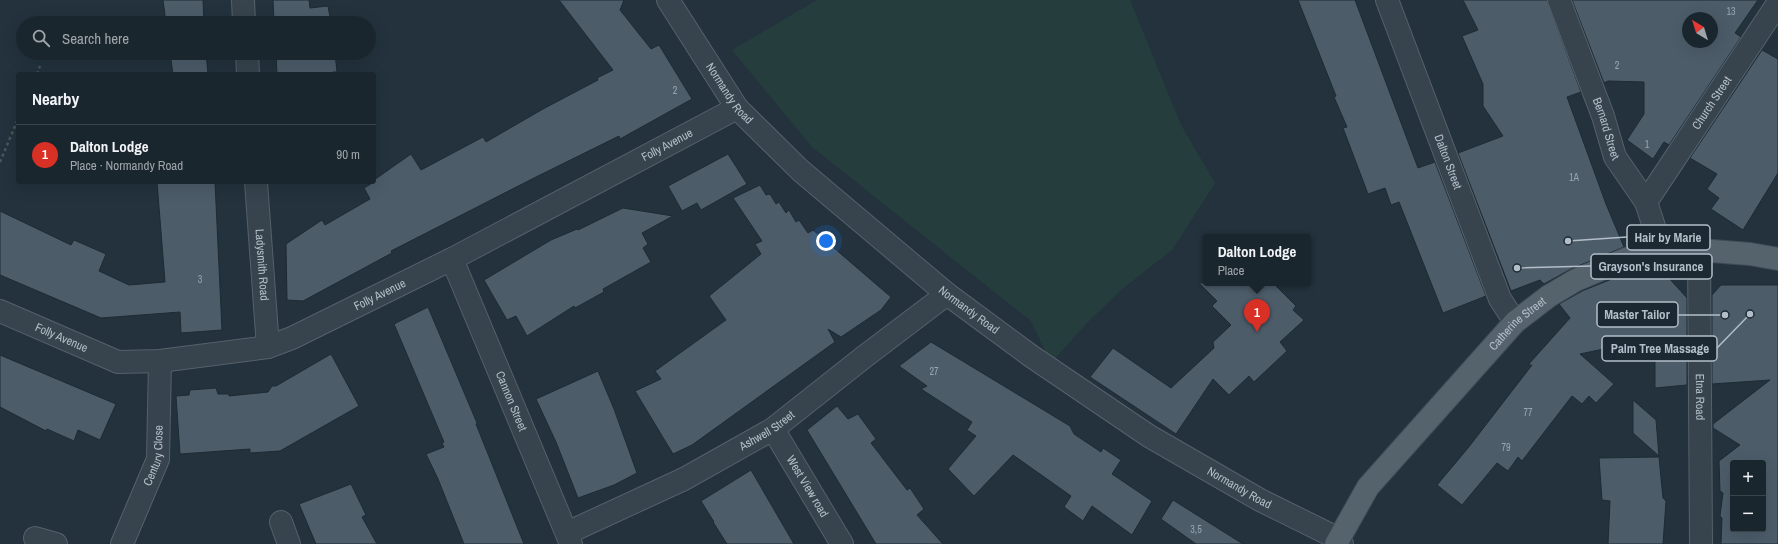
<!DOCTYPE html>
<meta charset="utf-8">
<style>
body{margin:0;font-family:"Archivo Narrow",sans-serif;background:#232e36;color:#f1f3f6}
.controls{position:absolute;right:12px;bottom:12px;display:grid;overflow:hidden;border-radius:4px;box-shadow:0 4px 16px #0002}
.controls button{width:36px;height:36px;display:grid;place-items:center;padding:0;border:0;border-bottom:1px solid #38434a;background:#1a262e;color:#f1f3f6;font:20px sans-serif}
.compass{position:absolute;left:1682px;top:12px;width:36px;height:36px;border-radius:50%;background:#1a262e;box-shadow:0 4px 16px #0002;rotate:322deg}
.you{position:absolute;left:826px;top:241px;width:14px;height:14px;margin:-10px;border:3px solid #fff;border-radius:50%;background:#1a73e8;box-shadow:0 0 0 6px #1a73e833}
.badge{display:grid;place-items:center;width:26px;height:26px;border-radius:50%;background:#d93025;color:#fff;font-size:13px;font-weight:700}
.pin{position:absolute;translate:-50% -33px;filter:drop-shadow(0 1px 2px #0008)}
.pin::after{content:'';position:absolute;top:21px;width:14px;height:12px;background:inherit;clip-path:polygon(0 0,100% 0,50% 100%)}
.popup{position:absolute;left:1203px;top:234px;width:108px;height:52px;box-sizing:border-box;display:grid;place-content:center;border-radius:4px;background:#1a262e;filter:drop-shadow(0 1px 3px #0005);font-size:13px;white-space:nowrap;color:#9fa5aa}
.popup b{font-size:15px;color:#f1f3f6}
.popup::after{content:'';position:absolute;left:50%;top:100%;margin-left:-8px;border:8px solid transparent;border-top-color:#1a262e}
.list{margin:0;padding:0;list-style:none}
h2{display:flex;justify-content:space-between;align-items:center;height:52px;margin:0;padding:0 16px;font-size:17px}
h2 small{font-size:13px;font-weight:400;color:#9fa5aa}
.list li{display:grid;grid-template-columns:26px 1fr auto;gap:12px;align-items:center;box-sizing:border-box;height:60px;padding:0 16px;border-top:1px solid #38434a}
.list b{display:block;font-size:15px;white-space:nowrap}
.list p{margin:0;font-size:13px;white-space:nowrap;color:#9fa5aa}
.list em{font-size:13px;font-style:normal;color:#9fa5aa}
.icon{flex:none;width:22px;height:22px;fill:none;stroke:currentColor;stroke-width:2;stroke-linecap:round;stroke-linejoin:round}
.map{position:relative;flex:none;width:1778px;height:544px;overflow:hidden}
.search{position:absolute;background:#1a262e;box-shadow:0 4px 16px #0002;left:16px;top:16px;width:360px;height:44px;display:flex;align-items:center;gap:10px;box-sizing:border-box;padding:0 14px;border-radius:22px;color:#9fa5aa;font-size:15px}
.panel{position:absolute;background:#1a262e;box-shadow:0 4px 16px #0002;left:16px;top:72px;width:360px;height:112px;border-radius:4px}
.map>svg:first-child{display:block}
.green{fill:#253e3d}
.building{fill:#4c5c69;stroke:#1e2b34;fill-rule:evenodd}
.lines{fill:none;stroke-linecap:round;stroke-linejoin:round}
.street-casing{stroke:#55616b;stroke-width:24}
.primary-casing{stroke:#404d56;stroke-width:24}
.path{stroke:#435a59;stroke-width:2.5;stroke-dasharray:3 3;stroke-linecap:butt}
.street{stroke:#37444d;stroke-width:22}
.primary{stroke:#55636d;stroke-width:22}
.labels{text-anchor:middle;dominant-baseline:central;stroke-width:3;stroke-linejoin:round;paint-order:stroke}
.number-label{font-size:10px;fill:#99a6b1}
.street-label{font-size:12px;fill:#b3bec9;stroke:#1c2932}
.leader{fill:none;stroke:#b3bec9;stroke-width:1.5}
.callout-dot{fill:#b3bec9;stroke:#1c2932;stroke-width:1.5}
.callout{fill:#1c2932;stroke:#b3bec9;stroke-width:1.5}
.callout-label{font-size:13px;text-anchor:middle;font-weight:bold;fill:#b3bec9}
</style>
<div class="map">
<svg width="1778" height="544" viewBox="0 0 1778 544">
<rect width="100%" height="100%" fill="#23323d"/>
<polygon class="green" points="817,0 1130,0 1181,125 1215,183 1172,250 1121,290 1087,323 1051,363 1031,321 812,147 732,50"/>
<g class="building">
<polygon points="163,0 203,0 204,23 166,23"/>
<polygon points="273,0 309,0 310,8 328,6 331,23 274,23"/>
<polygon points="559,0 624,0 620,10 651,49 659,45 692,99 620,139 619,136 534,178 391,251 392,253 303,301 287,300 286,244 322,220 325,225 370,199 364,188 374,182 374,180 411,154 421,170 483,137 486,142 543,109 598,80 597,78 613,70"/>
<polygon points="1298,0 1355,0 1418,168 1435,162 1486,296 1443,313 1399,202 1391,205 1385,188 1368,194 1343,128 1347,127 1334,97 1336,96"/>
<polygon points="1463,0 1547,0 1581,92 1567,97 1606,204 1624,247 1571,269 1544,284 1540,280 1511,291 1458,153 1503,136 1483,106 1483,84 1462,36 1478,30"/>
<path d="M1572,0H1758L1735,33L1741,37L1669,145L1664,142L1653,159L1627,140L1644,114V82L1608,81L1604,83ZM1688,18H1712V42H1688Z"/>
<polygon points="1762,50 1778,59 1778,173 1743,230 1711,209 1719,198 1707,189 1717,174 1690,158"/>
<polygon points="170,53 206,53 208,74 173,74"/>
<polygon points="276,53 335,53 337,72 333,72 333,74 277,74"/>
<polygon points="728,154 747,184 701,210 697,203 682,211 668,186"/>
<polygon points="157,182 215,182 222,330 181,333 180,312 101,318 0,275 0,211 71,245 74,240 106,254 99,271 129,285 165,282"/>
<polygon points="760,185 766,195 770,194 776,204 779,202 786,213 789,210 796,222 799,220 808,233 813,230 891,297 881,310 841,337 828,329 835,342 692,445 673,454 635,391 661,379 655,371 726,320 709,296 761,254 755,244 762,241 733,198"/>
<polygon points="623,208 673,216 642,233 648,244 643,248 651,262 603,289 604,292 575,308 574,306 527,336 516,316 507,320 484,280 551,240 577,229 578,230"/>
<polygon points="1634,270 1636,276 1667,276 1687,298 1687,385 1655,388 1655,338 1580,354 1614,384 1596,403 1589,396 1582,404 1572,396 1522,461 1518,457 1508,471 1497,463 1462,505 1437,485 1468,448 1532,365 1528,365 1570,318 1559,304 1582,291"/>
<polygon points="1199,283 1273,283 1296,306 1293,310 1304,320 1280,342 1287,351 1254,382 1249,376 1229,395 1213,379 1176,434 1090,377 1113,348 1171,388 1214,348 1213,342 1231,325 1212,306 1217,301"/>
<path d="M1721,285H1778V544H1721L1722,518L1720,516L1723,493L1720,491L1719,461L1740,445L1713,428V424L1770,380L1712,384V295ZM1733,463H1763V529H1733Z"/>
<polygon points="428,307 477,423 476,424 524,544 464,544 438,479 426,454 444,447 442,443 444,442 394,324"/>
<polygon points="931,342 1070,426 1074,434 1101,452 1103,448 1121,460 1112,474 1152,501 1132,535 1092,506 1083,521 1064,507 1071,496 1013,455 974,496 948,469 976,436 967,430 972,422 921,389 927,386 899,366"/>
<polygon points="331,354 359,406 280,451 250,453 250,449 180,454 176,396 189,395 190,390 216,388 218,394 229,394 229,396 268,392 272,386 276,386"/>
<polygon points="0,355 116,404 100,440 78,430 74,441 47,429 46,431 0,407"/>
<polygon points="598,371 614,409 637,473 614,485 578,498 556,442 536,399"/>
<polygon points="1633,400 1656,420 1659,456 1633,433"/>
<polygon points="837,406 848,419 858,414 876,439 871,443 907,490 910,488 924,509 917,515 943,544 876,544 807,430"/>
<polygon points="1659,457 1663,498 1666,501 1663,544 1608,544 1610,501 1602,500 1599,458"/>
<polygon points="751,470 794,544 727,544 713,522 714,522 701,501"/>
<polygon points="351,484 366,515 362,517 377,544 316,544 299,504"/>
<polygon points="1173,500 1243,544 1196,544 1161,519"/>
</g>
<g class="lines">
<g class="street-casing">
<g id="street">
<polyline points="243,0 244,23"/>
<path id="s1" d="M668,0L737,108L801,171L947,294L1031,356L1149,436L1260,500L1339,539L1342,544"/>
<path id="s2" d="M1387,0L1500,299L1515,322"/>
<path id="s3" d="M1559,0L1603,116L1615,157L1646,202L1662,251"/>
<polyline points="247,53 248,74"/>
<path id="s4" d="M256,182L268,347"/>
<path id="s5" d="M1646,202L1778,3"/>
<path id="s6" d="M1699,250L1701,544"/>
<path id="s7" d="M452,259L571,544"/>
<path id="s8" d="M0,311L118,362L160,361L268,347L292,338L452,259L737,108"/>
<path id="s9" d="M773,429L842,544"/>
<polyline points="281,522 289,544"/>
<path id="s10" d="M567,533L684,479L773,429L864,357L947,294"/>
<polyline points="35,538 56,544"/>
<path id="s11" d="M122,544L158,459L160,361"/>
</g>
</g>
<g class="primary-casing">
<g id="primary">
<path id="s12" d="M1336,544L1368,487L1515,322L1549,296L1576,280L1626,259L1662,251L1699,250L1750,254L1778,259"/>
</g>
</g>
<g class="path">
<polyline points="37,74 40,66"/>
<polyline points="0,162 18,119"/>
</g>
<use href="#street" class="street"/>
<use href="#primary" class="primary"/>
</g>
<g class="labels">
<g class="number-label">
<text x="1731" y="11">13</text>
<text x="1617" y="65">2</text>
<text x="675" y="90">2</text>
<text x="1647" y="144">1</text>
<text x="1574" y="177">1A</text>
<text x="200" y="279">3</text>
<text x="934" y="371">27</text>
<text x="1528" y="412">77</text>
<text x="1506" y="447">79</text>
<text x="1196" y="529">3,5</text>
</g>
<g class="street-label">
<text stroke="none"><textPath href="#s1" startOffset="112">Normandy Road</textPath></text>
<text stroke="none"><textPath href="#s5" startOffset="119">Church Street</textPath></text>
<text stroke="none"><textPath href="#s3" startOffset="137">Bernard Street</textPath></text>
<text stroke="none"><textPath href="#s8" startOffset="727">Folly Avenue</textPath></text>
<text stroke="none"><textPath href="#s2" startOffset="173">Dalton Street</textPath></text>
<text stroke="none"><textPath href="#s4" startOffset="83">Ladysmith Road</textPath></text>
<text stroke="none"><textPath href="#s8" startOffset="403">Folly Avenue</textPath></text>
<text stroke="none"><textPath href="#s1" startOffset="436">Normandy Road</textPath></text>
<text stroke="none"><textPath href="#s12" startOffset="287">Catherine Street</textPath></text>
<text stroke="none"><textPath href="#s8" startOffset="67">Folly Avenue</textPath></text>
<text stroke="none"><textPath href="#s6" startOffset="147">Etna Road</textPath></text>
<text stroke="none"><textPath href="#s7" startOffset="154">Cannon Street</textPath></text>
<text stroke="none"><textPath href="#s10" startOffset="225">Ashwell Street</textPath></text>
<text stroke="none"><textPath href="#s11" startOffset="95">Century Close</textPath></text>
<text stroke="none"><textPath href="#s9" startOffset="67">West View road</textPath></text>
<text stroke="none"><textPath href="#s1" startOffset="760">Normandy Road</textPath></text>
</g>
</g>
<path class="leader" d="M1568 241L1627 237M1517 268L1591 266M1725 315L1678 315M1750 314L1717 348"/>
<g class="callout-dot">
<circle cx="1568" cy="241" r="4"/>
<circle cx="1517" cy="268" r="4"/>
<circle cx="1725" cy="315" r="4"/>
<circle cx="1750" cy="314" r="4"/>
</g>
<g class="callout">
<rect x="1627" y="225" width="83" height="25" rx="4"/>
<rect x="1591" y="254" width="121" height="25" rx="4"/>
<rect x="1597" y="302" width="81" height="25" rx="4"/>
<rect x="1602" y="336" width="115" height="25" rx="4"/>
</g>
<g class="callout-label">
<text x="1668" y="242">Hair by Marie</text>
<text x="1651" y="271">Grayson's Insurance</text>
<text x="1637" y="319">Master Tailor</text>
<text x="1660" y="353">Palm Tree Massage</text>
</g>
</svg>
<div class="controls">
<button>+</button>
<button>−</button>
</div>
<svg class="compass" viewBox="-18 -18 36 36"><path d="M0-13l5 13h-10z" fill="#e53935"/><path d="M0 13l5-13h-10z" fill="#9fa5aa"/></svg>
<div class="you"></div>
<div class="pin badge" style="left:1257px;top:332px">1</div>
<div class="popup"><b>Dalton Lodge</b>Place</div>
<div class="search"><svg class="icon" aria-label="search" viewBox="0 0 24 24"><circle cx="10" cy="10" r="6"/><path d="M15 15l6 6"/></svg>Search here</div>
<section class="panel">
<h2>Nearby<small></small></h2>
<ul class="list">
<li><span class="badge">1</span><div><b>Dalton Lodge</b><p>Place · Normandy Road</p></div><em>90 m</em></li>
</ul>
</section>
</div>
